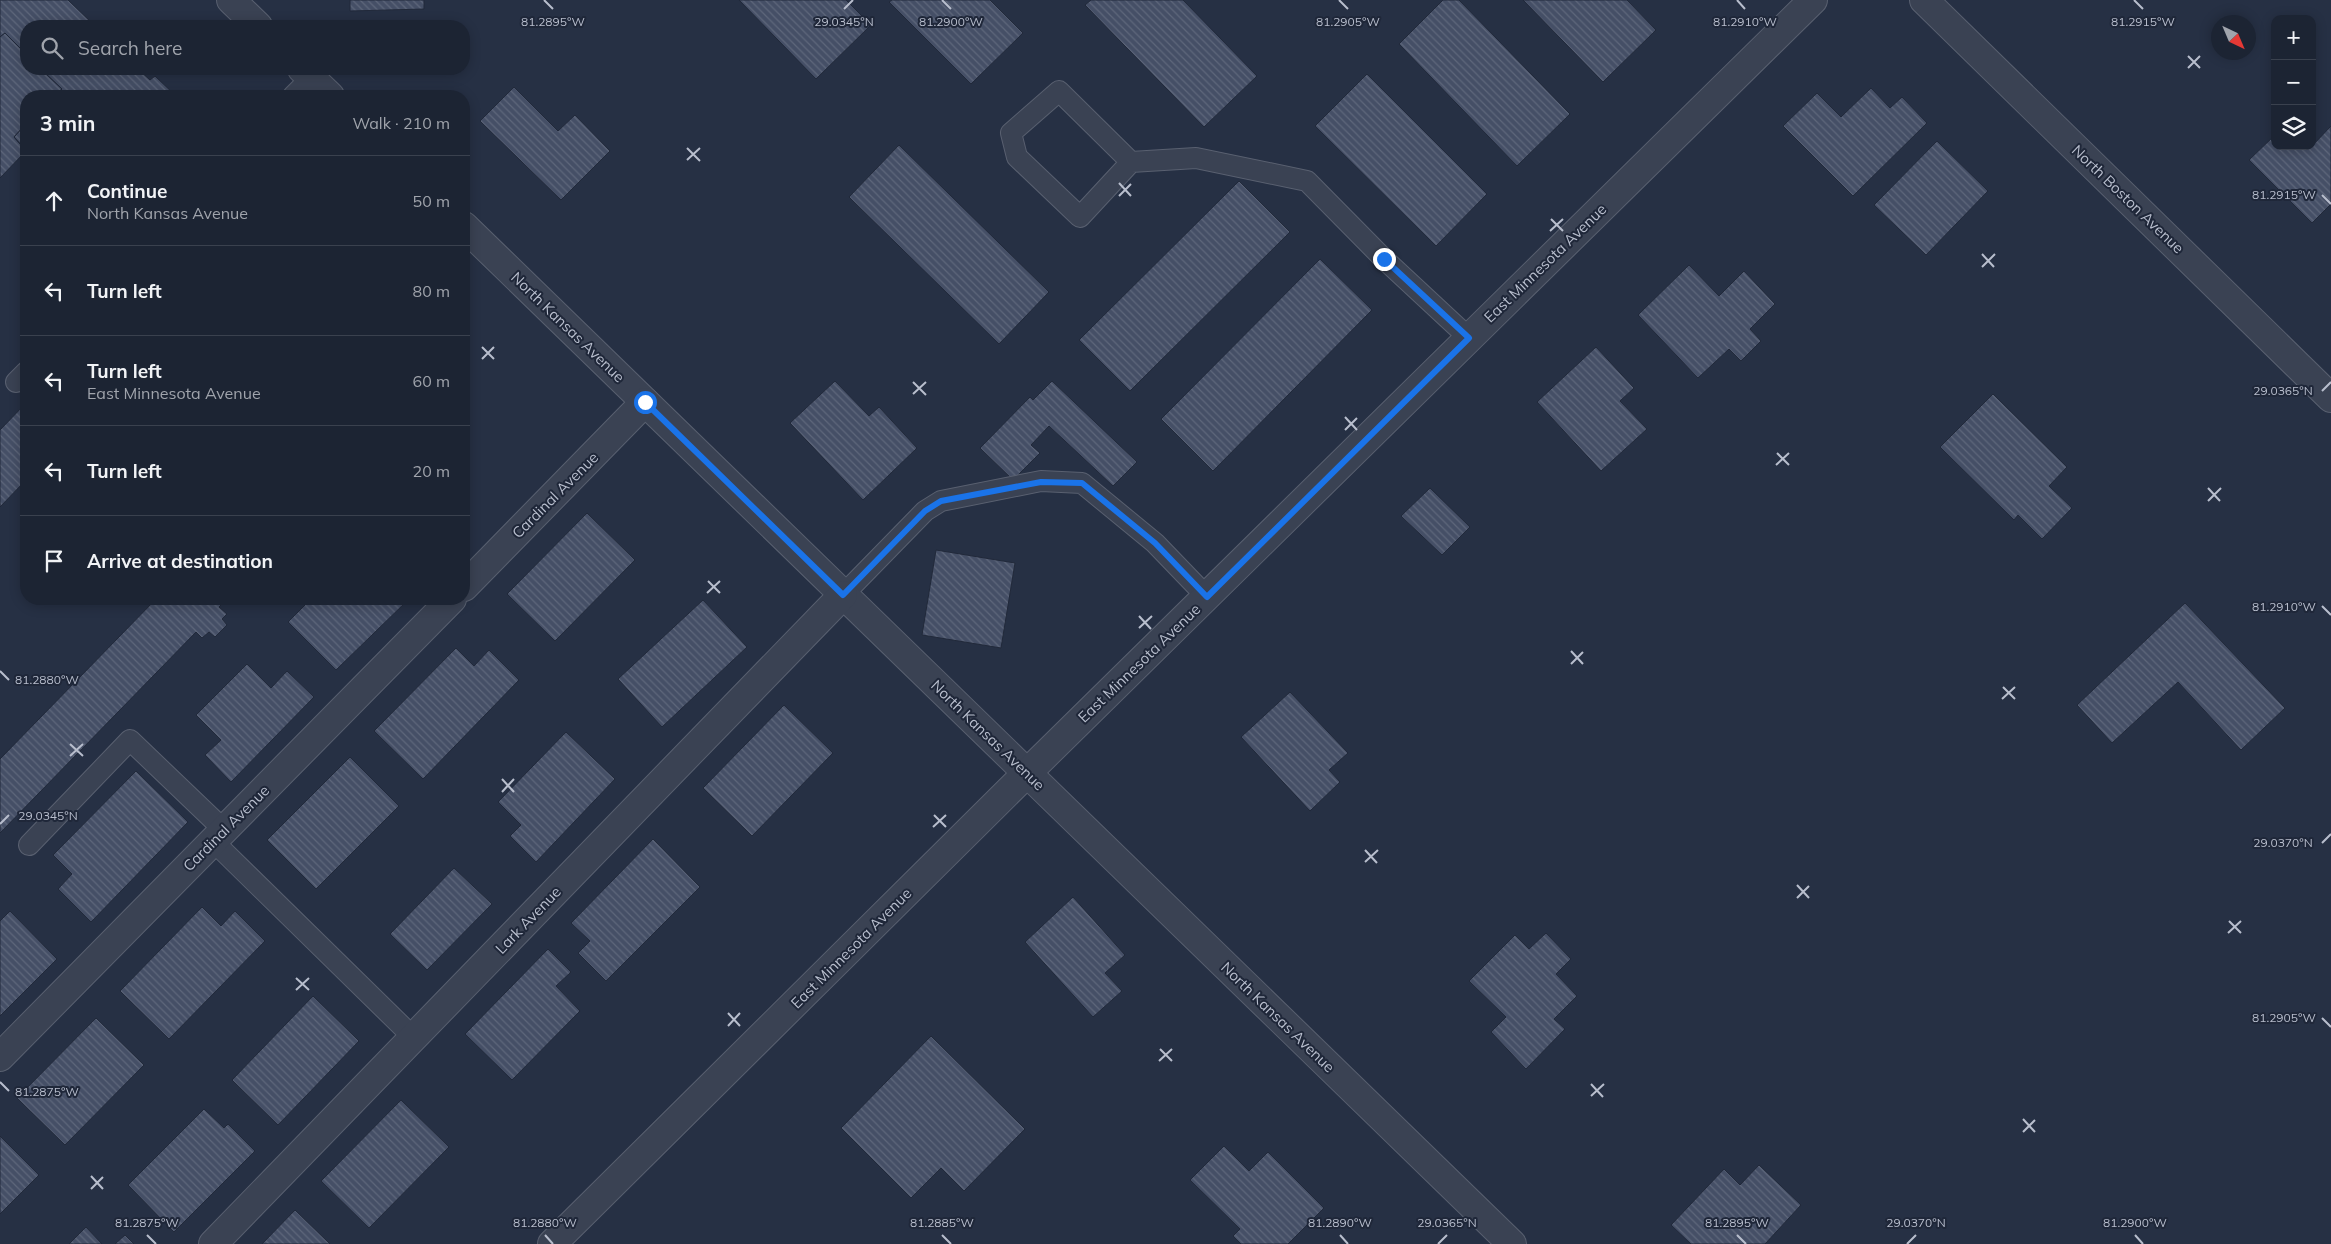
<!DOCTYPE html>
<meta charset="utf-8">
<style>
body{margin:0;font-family:Mulish,sans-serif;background:#252c3b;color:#f1f3f6}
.controls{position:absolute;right:15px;top:15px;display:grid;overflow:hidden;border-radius:10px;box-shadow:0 2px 12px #0003}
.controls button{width:45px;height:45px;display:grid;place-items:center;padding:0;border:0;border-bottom:1px solid #3a414e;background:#1c2433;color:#f1f3f6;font:25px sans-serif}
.compass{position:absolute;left:2211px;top:15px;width:45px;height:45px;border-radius:50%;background:#1c2433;box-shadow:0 2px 12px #0003;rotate:136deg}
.stop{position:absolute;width:15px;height:15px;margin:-11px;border:4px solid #1a73e8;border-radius:50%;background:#fff}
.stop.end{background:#1a73e8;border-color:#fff;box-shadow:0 1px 5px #0008}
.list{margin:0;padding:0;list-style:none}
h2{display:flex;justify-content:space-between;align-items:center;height:65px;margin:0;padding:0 20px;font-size:21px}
h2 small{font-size:16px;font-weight:400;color:#a0a4ac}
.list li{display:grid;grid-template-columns:32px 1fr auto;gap:15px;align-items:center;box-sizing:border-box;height:90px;padding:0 20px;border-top:1px solid #3a414e}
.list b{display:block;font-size:19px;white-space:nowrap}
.list p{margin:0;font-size:16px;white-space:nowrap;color:#a0a4ac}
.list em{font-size:16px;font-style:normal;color:#a0a4ac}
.icon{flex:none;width:28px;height:28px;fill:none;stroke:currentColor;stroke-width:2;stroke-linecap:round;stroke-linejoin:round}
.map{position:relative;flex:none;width:2331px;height:1244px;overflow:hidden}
.search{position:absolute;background:#1c2433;box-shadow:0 2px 12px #0003;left:20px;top:20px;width:450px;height:55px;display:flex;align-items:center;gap:12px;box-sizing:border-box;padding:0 18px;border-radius:20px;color:#a0a4ac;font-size:19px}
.panel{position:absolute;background:#1c2433;box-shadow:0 2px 12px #0003;left:20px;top:90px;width:450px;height:515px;border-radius:20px}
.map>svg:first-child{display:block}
.building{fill:url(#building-back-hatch);stroke:#21293a}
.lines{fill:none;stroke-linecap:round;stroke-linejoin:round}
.service-casing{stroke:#596070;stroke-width:22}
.minor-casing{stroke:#596070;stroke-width:30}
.tertiary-casing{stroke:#596070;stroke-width:30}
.service{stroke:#3a4253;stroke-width:20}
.minor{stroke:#3a4253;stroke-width:28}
.tertiary{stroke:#3a4253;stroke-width:28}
.route{stroke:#1a73e8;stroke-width:6}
.ticks{fill:none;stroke:#b8becd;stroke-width:2}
.labels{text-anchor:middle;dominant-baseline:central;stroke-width:4;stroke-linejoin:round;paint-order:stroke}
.street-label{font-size:15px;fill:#b8becd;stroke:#1f2739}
.ticks-label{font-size:12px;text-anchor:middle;fill:#b8becd;stroke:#1f2739;stroke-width:4;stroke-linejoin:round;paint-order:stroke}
</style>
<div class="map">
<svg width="2331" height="1244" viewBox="0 0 2331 1244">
<defs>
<pattern id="building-back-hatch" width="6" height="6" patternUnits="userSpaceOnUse" patternTransform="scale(1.25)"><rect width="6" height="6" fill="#454f66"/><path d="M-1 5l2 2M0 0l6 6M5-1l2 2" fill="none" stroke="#5e677b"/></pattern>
</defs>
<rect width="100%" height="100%" fill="#263044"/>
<g class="building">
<polygon points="0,0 68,0 95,26 26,26 26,54 5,33 0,37"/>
<polygon points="350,0 424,0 424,9 350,11"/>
<polygon points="739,0 846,0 871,25 816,79"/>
<polygon points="892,0 990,0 1023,33 971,84 889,2"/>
<polygon points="1091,0 1183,0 1257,76 1204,127 1085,5"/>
<polygon points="1443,0 1459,0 1570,114 1517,166 1399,44"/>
<polygon points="1523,0 1627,0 1656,30 1603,82"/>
<polygon points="5,33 26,54 26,69 41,69 62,89 54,96 26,96 26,124 14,137 26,151 0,178 0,37"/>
<polygon points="41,69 138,69 150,80 155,76 176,96 54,96 62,89"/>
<polygon points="1367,74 1487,194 1436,246 1315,126"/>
<polygon points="514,87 558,131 575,115 610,151 561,200 480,121"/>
<polygon points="1871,88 1890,108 1902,97 1927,123 1853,196 1783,126 1817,93 1841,117"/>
<polygon points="26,124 26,150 14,137"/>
<polygon points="2331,126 2331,204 2312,223 2249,160 2275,135 2275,146 2312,146"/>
<polygon points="1937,141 1988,191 1926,255 1874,205"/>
<polygon points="899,145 1049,292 999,344 849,197"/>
<polygon points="1239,181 1290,232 1130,391 1079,340"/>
<polygon points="1320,259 1372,310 1213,471 1161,419"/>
<polygon points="1689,265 1719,296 1744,271 1775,304 1750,329 1761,341 1741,361 1729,349 1698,378 1638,315"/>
<polygon points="1596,347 1634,388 1620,401 1647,429 1601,471 1537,402"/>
<polygon points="835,381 869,416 879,407 917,448 863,500 790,423"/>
<polygon points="1052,381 1137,462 1113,486 1049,426 1031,445 1040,453 1013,480 980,448 1030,397 1033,400"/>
<polygon points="1993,394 2067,467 2049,486 2072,508 2042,539 2018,515 2014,520 1940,447"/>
<polygon points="26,403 26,480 0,507 0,430"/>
<polygon points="1430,488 1470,527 1442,555 1401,516"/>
<polygon points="587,513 635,560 555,641 507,594"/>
<polygon points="936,550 1015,563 1001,648 922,635"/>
<polygon points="156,599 227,599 219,607 227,614 222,619 227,625 215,637 209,632 202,638 196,632 0,833 0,759"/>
<polygon points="311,599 409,599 336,670 288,622"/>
<polygon points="703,600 747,647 662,727 618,679"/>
<polygon points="2185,603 2285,708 2241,750 2178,682 2112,743 2077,705"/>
<polygon points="456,648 474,666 489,650 519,680 423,779 374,731"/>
<polygon points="247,664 271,688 287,671 314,697 231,782 205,755 221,740 196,715"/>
<polygon points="1290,692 1348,753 1329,770 1340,782 1310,811 1241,737"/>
<polygon points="784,705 833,753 752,836 703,788"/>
<polygon points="566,732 615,779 536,862 510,836 521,825 498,802"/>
<polygon points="350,757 399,806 316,889 267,840"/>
<polygon points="136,771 188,822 91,922 58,889 72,874 53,855"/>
<polygon points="653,839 700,887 606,981 578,953 590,941 571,923"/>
<polygon points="454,868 492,904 427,970 390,934"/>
<polygon points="1073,897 1125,955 1105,973 1122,991 1093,1017 1025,942"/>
<polygon points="202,907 221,926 235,911 265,941 169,1039 120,991"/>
<polygon points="10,911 57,959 0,1016 0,921"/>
<polygon points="1546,933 1571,959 1556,974 1577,996 1554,1019 1565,1029 1526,1069 1491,1032 1506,1017 1469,981 1515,935 1529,949"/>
<polygon points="548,949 571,972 556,986 580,1011 512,1080 465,1034"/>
<polygon points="313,996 359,1041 278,1125 232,1080"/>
<polygon points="96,1018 144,1065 65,1145 17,1098"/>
<polygon points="931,1036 1025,1129 964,1191 941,1168 911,1198 841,1128"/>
<polygon points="401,1100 449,1147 369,1228 321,1181"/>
<polygon points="204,1109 224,1128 228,1124 255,1151 174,1232 128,1185"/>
<polygon points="0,1136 39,1175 0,1214"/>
<polygon points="1224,1146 1249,1171 1268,1152 1324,1208 1288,1244 1241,1244 1233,1236 1240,1229 1190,1180"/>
<polygon points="1759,1165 1801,1205 1765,1244 1691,1244 1671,1225 1724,1169 1740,1185"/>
<polygon points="295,1210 330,1244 262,1244"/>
<polygon points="86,1227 102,1244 69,1244"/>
<polygon points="125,1235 134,1244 115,1244"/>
</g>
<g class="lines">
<g class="service-casing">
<g id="service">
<polyline points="293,96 311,78"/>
<polyline points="1131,162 1080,217 1017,157 1011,133 1059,91 1131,162 1196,158 1307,181 1384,259 1469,338"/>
<polyline points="16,382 26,372"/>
<polyline points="843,595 925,511 941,501 1041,481 1082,483 1155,543 1207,597"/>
<polyline points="213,841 414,1038"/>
<polyline points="29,845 130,740 224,830"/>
</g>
</g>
<g class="minor-casing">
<g id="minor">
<polyline points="231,0 258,26"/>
<polyline points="302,69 330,96"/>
<polyline points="464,226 1512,1244"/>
<polyline points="464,587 645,402"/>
<polyline points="0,1057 452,599"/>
<polyline points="213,1244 843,595"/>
</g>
</g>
<g class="tertiary-casing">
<g id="tertiary">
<polyline points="1924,0 2331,398"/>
<polyline points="552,1244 1027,773 1813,0"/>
</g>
</g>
<use href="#service" class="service"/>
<use href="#minor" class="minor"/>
<use href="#tertiary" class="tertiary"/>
</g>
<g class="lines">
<polyline class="route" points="645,402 843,595 925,511 941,501 1041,482 1082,483 1155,543 1207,597 1469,338 1384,259"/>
</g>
<path class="ticks" d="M544,0L553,9M942,0L951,9M1339,0L1348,9M1737,0L1745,9M2134,0L2143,9M844,9L853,0M2188,56L2200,68M2188,68L2200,56M687,148L700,161M687,160L700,148M1119,183L1131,196M2322,195L2331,204M1119,196L1131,184M1551,219L1563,231M1550,231L1563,219M1982,254L1994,267M1982,267L1995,254M482,347L494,359M482,359L494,347M913,382L926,395M2322,391L2331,382M913,394L926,382M1345,417L1357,430M1345,430L1357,418M1777,453L1789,465M1776,465L1789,453M2208,488L2220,501M2208,501L2221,488M708,581L720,593M707,593L720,581M2322,606L2331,615M1139,616L1151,629M1139,628L1152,616M1571,651L1583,664M1571,664L1583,652M0,671L9,680M2003,687L2015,699M2002,699L2015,687M70,744L83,756M70,756L83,744M502,779L514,792M502,792L514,779M934,815L946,827M0,824L9,815M933,827L946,815M2322,843L2331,834M1365,850L1377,863M1365,862L1378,850M1797,885L1809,898M1797,898L1809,886M2229,921L2241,933M2228,933L2241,921M296,978L309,990M296,990L309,978M728,1013L740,1026M2322,1018L2331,1027M728,1026L740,1013M1160,1049L1172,1061M1159,1061L1172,1049M0,1082L9,1091M1591,1084L1603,1097M1591,1096L1604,1084M2023,1119L2035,1132M2023,1132L2035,1120M91,1176L103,1189M91,1189L103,1177M147,1235L156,1244M545,1235L553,1244M942,1235L951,1244M1340,1235L1348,1244M1737,1235L1746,1244M2135,1235L2143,1244M1438,1244L1447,1235M1907,1244L1916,1235"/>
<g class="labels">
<g class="street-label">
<text transform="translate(2128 199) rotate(44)">North Boston Avenue</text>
<text transform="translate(1545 263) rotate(-44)">East Minnesota Avenue</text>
<text transform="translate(568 327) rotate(44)">North Kansas Avenue</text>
<text transform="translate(555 495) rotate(-45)">Cardinal Avenue</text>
<text transform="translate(1139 663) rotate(-44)">East Minnesota Avenue</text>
<text transform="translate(988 735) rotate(44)">North Kansas Avenue</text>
<text transform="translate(226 828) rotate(-45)">Cardinal Avenue</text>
<text transform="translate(528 920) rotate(-46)">Lark Avenue</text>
<text transform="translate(851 948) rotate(-45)">East Minnesota Avenue</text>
<text transform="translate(1278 1017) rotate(44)">North Kansas Avenue</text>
</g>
</g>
<g class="ticks-label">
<text x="844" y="26">29.0345°N</text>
<text x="553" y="26">81.2895°W</text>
<text x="951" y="26">81.2900°W</text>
<text x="1348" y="26">81.2905°W</text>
<text x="1745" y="26">81.2910°W</text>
<text x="2143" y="26">81.2915°W</text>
<text x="2284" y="199">81.2915°W</text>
<text x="2283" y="395">29.0365°N</text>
<text x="2284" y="611">81.2910°W</text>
<text x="47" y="684">81.2880°W</text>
<text x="48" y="820">29.0345°N</text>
<text x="2283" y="847">29.0370°N</text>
<text x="2284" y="1022">81.2905°W</text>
<text x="47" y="1096">81.2875°W</text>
<text x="147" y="1227">81.2875°W</text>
<text x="545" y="1227">81.2880°W</text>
<text x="942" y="1227">81.2885°W</text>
<text x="1340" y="1227">81.2890°W</text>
<text x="1737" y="1227">81.2895°W</text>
<text x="2135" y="1227">81.2900°W</text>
<text x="1447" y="1227">29.0365°N</text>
<text x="1916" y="1227">29.0370°N</text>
</g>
</svg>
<div class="controls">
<button>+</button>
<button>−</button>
<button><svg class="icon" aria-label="layers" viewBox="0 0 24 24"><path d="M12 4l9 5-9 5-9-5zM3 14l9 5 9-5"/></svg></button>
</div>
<svg class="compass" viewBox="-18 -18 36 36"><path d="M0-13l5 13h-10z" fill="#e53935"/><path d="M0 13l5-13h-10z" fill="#a0a4ac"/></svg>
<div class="stop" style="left:645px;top:402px"></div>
<div class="stop end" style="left:1384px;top:259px"></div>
<div class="search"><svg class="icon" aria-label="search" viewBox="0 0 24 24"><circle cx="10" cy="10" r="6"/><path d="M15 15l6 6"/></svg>Search here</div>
<section class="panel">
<h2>3 min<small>Walk · 210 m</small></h2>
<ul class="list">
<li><svg class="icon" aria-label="ahead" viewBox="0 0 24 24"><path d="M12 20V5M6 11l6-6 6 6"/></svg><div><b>Continue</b><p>North Kansas Avenue</p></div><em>50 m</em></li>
<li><svg class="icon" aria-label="left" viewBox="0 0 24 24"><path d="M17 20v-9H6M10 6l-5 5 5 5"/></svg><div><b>Turn left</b></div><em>80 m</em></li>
<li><svg class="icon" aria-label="left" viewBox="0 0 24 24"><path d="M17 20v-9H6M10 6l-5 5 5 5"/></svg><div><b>Turn left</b><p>East Minnesota Avenue</p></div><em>60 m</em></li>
<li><svg class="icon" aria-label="left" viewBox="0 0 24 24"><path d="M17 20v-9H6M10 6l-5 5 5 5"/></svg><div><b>Turn left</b></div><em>20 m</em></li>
<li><svg class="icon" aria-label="arrive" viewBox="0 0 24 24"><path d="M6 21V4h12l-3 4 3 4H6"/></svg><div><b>Arrive at destination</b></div></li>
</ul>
</section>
</div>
